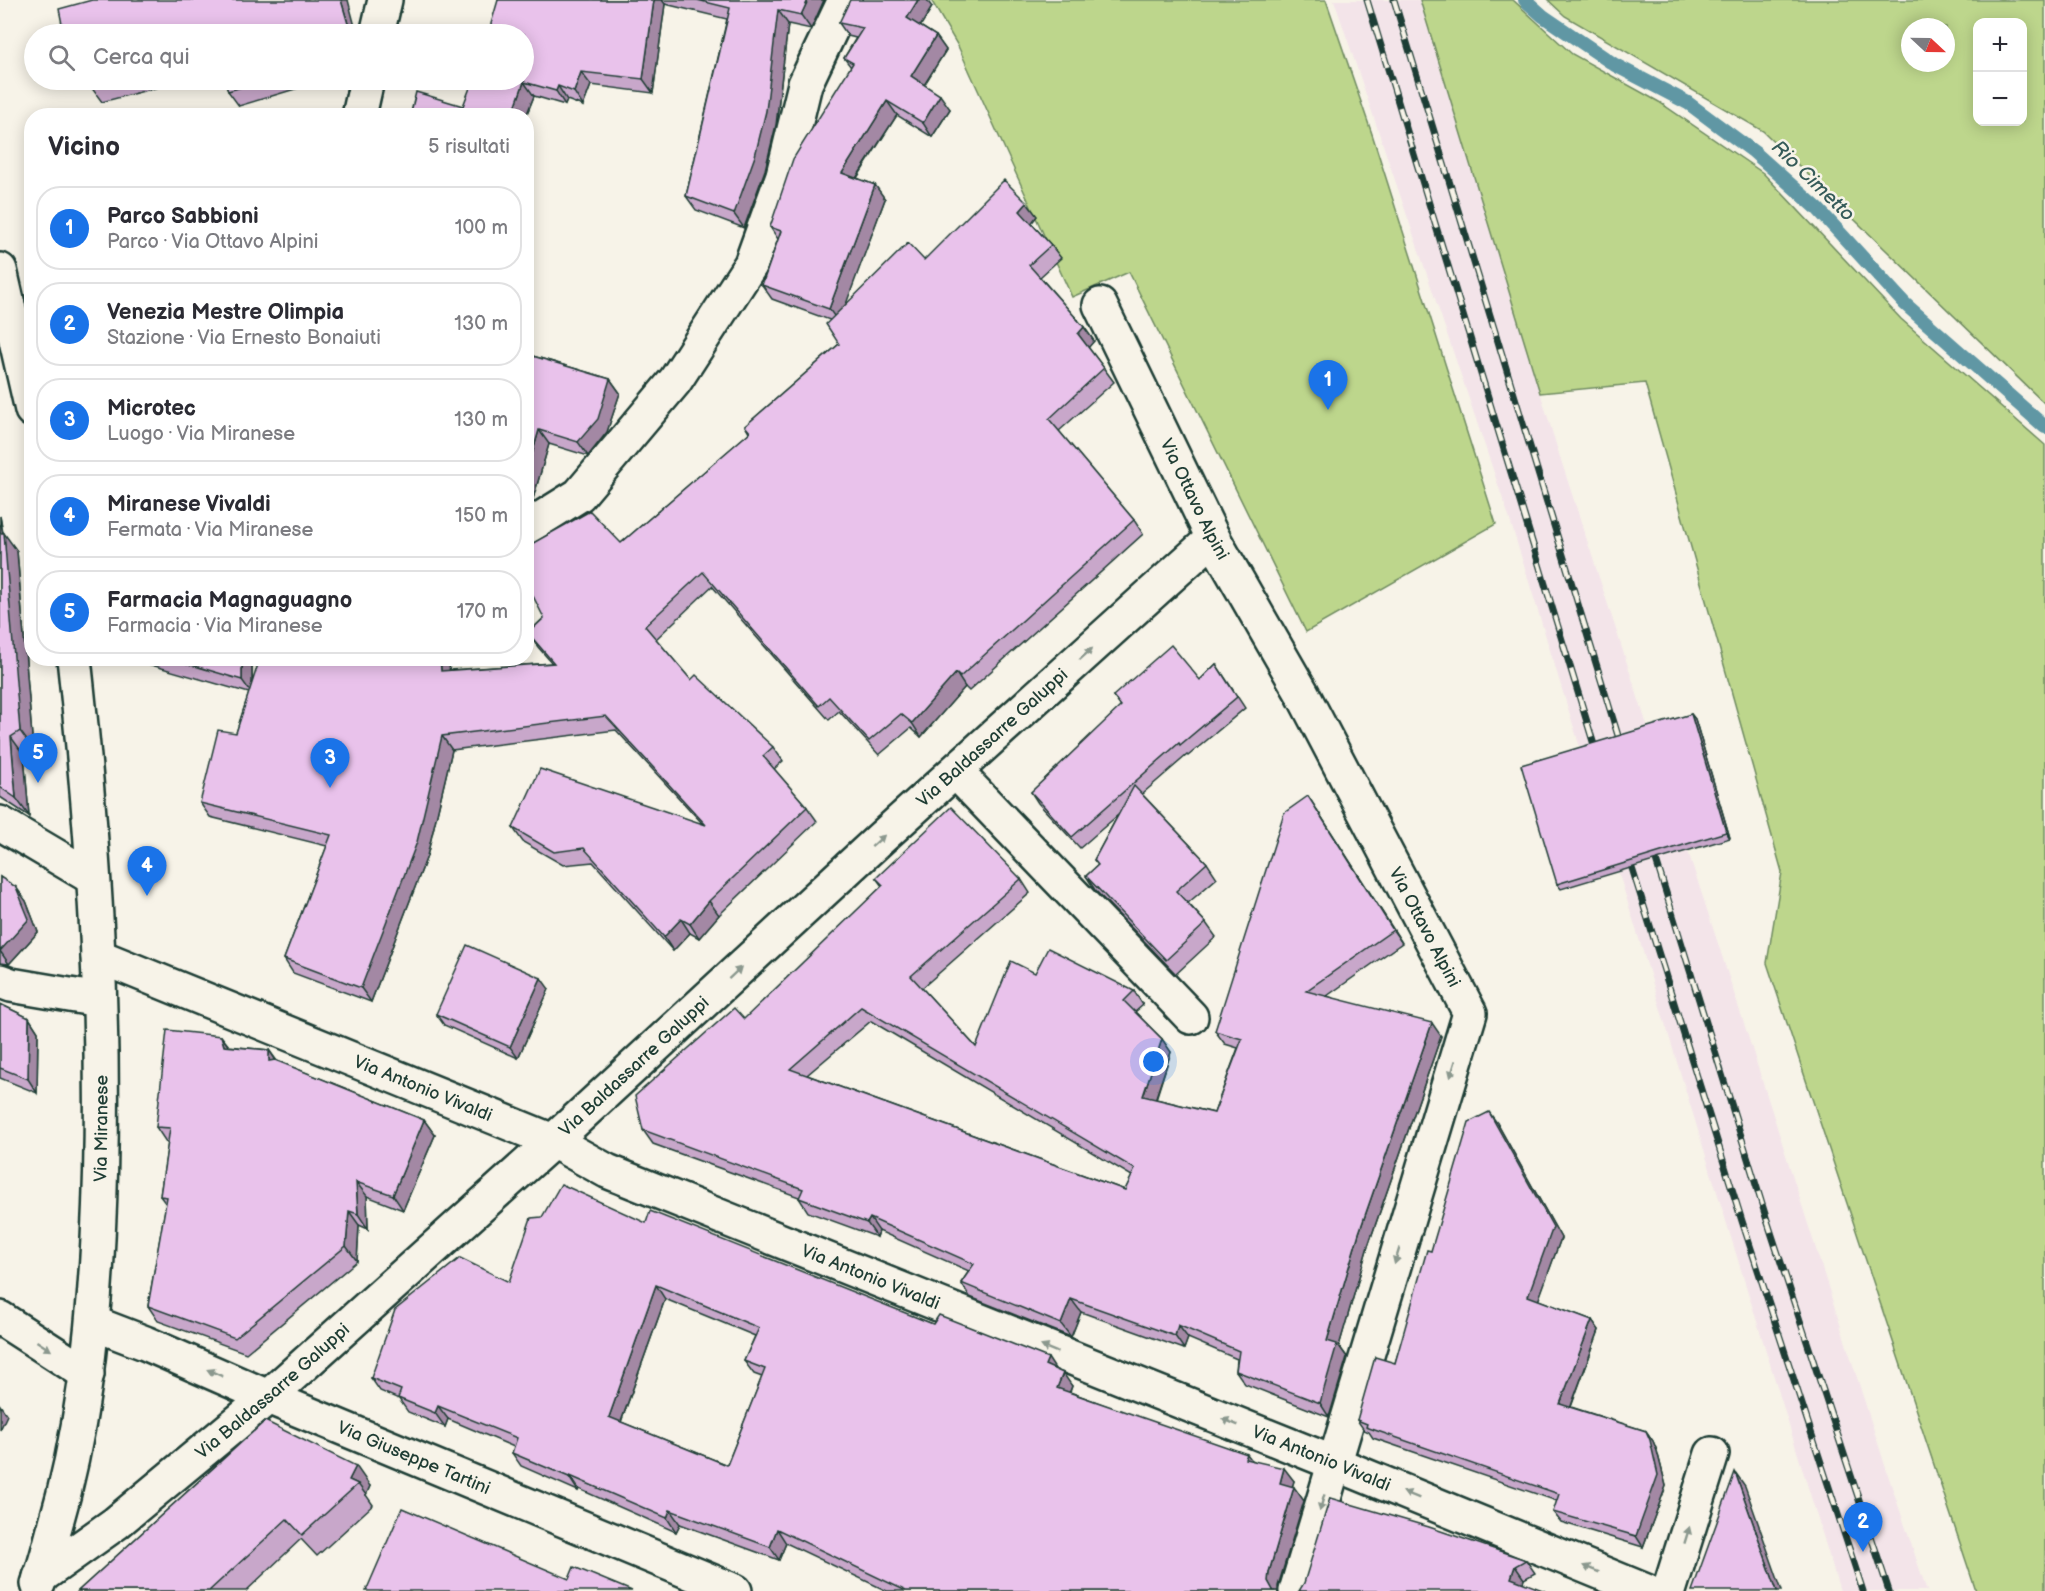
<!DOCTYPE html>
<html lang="it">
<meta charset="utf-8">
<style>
body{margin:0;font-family:"Balsamiq Sans",sans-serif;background:#f2f2f3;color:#2b2b33}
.controls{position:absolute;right:18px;top:18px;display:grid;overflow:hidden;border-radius:12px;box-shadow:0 3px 15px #0003}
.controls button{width:54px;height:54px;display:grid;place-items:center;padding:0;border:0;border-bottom:2px solid #e1e1e2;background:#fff;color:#2b2b33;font:30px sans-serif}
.compass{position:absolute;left:1901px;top:18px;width:54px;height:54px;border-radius:50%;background:#fff;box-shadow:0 3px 15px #0003;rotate:112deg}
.you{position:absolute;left:1154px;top:1062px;width:21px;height:21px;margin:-15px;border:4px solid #fff;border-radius:50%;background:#1a73e8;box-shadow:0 0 0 9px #1a73e833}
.badge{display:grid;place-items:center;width:39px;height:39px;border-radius:50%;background:#1a73e8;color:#fff;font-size:20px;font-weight:700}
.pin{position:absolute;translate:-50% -50px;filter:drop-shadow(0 2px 3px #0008)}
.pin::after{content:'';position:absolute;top:32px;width:21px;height:18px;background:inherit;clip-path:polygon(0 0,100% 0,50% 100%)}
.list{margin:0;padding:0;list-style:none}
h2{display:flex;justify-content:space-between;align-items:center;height:78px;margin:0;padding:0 24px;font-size:26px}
h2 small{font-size:20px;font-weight:400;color:#7c7c81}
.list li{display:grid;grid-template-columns:39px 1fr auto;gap:18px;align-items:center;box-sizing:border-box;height:84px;margin:0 12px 12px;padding:0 12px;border:2px solid #e1e1e2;border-radius:24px}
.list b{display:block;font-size:22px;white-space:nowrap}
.list p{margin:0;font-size:20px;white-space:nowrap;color:#7c7c81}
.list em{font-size:20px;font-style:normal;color:#7c7c81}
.icon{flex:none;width:33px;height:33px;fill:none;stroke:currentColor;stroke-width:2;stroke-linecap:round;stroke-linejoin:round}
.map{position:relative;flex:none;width:2045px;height:1591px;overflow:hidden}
.search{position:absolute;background:#fff;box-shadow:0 3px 15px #0003;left:24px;top:24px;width:510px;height:66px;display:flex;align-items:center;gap:15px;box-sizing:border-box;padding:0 21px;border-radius:33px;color:#7c7c81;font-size:22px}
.panel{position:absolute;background:#fff;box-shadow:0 3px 15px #0003;left:24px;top:108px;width:510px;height:558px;border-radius:24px}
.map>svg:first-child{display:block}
.built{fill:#f3e4e9}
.green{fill:#bdd68c;stroke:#6e8a60;stroke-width:1.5;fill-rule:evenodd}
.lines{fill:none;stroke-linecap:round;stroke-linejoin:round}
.stream{stroke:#6097a4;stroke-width:14}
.minor-casing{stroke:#1f3d34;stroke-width:38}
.minor{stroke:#f7f3e8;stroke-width:33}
.rail-casing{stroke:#1f3d34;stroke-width:7}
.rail{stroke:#f7f3e8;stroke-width:4.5;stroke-dasharray:14;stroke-linecap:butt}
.wall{fill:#c8a7ca;stroke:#1f3d34;stroke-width:1.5;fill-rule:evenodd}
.shaded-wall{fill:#a388a4;stroke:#1f3d34;stroke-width:1.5}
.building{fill:#e9c2eb;stroke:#1f3d34;stroke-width:1.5;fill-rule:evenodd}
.oneway{fill:#8b988e}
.labels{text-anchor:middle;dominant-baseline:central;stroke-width:5;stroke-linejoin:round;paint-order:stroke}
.street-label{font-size:18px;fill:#1f3d34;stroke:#f7f3e8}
.water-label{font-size:20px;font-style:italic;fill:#355b59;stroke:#f7f3e8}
</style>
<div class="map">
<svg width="2045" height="1591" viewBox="0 0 2045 1591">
<rect width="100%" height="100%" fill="#f7f3e8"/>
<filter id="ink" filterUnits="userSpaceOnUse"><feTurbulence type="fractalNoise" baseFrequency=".0167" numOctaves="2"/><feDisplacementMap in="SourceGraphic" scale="12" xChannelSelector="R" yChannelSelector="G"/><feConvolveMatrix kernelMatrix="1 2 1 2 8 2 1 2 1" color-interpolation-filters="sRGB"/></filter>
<g filter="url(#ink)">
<polygon class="built" points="1334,0 1420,0 1559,454 1747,1033 1891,1484 1927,1591 1840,1591 1509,517"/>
<g class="green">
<polygon points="931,0 1326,0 1372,134 1496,524 1306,632 1129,272 1072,297 958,46"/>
<polygon points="1420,0 1513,0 1572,54 1659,102 1763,173 1901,319 2045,445 2045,1591 1976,1591 1767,963 1782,872 1645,383 1540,393"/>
<path d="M1548,0H2045V404L1763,131L1565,16ZM1978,22H2022V122H1978ZM1910,27H1946V63H1910Z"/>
</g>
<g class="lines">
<polyline class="stream" points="1525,0 1543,16 1615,65 1688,103 1754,152 1818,209 1905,304 2045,427"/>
<g class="minor-casing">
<g id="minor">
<polyline points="377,34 385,0"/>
<polyline points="359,116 367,80"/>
<polyline points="0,270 32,410"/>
<path id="s1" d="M1100,305L1213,538L1302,693L1470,1013L1296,1591"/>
<polyline points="526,528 579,495 675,381 751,264 783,175 805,84 845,0"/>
<polyline points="956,772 1191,1017"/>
<polyline points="0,823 93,878"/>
<path id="s2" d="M98,956L553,1141L607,1171L1334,1463L1646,1591"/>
<polyline points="0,981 11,985 99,1000"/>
<polyline points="0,1318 87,1374"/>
<path id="s3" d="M93,1323L145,1343L268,1397L735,1591"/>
<path id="s4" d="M40,1577L116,1523L268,1397L553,1141L881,838L1213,538"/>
<path id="s5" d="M38,1584C45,1566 49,1548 54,1530C82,1435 93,1337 98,1239C108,1045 95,851 74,658"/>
<polyline points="1669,1591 1712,1454"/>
</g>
</g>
<use href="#minor" class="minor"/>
<g class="rail-casing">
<g id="rail">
<polyline points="1367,0 1598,758"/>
<polyline points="1394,0 1623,752"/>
<polyline points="1651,844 1765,1214 1889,1591"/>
<polyline points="1627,852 1742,1221 1863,1591"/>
</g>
</g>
<use href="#rail" class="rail"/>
</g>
<g class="wall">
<polygon points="498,0 824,0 811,29 788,24 776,125 765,170 744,228 696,210 686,196 727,19 665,4 653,93 591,85 583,106 567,100 565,105 534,96 526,116 410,116 463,106 524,80"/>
<polygon points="932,7 920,26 936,36 946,50 924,85 950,109 932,137 897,115 857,178 875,185 885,199 845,305 924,260 1037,216 1031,223 1051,245 1061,258 1040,277 1084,327 1094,341 1088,347 1114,382 1059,431 1134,520 1143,534 969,691 965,687 921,737 911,728 879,755 839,711 829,720 712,586 656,639 691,680 773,747 783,761 774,769 807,807 817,821 719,915 699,938 690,933 673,951 593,862 563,865 523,842 513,828 702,823 616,730 452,750 427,856 371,1002 293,973 284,959 327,846 210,817 200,803 236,733 249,693 144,663 142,658 252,658 252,684 449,658 449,670 552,663 538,647 528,633 621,543 749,433 745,426 839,344 830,320 772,299 762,285 778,239 770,227 851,67 844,58 856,38 848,36 839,23"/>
<polygon points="89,80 186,80 102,102 91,87"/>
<polygon points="224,80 325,80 239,106 228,91"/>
<polygon points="526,354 610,379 620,393 607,432 588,456 549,444 532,502 526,506"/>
<polygon points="0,516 3,533 17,551 33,749 24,755 29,816 0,797"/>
<polygon points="1216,664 1245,708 1188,756 1187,755 1142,794 1207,863 1217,878 1188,903 1206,923 1216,937 1176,974 1095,890 1086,876 1098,865 1094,860 1118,815 1080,848 1038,803 1031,792 1121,707 1113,696 1200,680"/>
<polygon points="1691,714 1695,719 1730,838 1561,889 1557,884"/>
<path d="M1317,810L1402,943L1327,996L1441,1036L1368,1246L1339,1346L1347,1357L1329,1417L1245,1384L1236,1371L1237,1359L1188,1338L1184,1349L1081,1312L1071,1337L970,1297L961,1283L969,1271L879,1231L877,1237L808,1212L799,1198V1197L653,1144L643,1130L882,886L876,878L1021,879L1030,893L922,988L976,1047L1035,973L1134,991L1143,1005L1135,1012L1162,1039L1171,1052L1156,1099L1214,1113L1238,1048L1225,1044L1215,1031ZM871,1021L1132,1176L1125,1190L807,1075Z"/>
<polygon points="0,877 26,901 38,932 9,964 0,963"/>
<polygon points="549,989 518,1058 444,1025 436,1014"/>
<polygon points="0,1004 29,1018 38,1032 37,1093 0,1078"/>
<polygon points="221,1036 229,1046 269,1050 277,1061 424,1120 435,1135 403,1210 367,1196 368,1229 359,1225 357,1261 246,1353 158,1321 148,1306 166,1204 160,1196 168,1142 166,1142 156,1127"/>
<polygon points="1497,1123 1561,1238 1538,1300 1592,1320 1599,1330 1571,1407 1646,1431 1653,1441 1657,1451 1666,1486 1643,1547 1561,1522 1553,1512 1557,1501 1373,1438 1369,1432 1364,1430 1357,1420 1395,1363 1431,1251"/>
<path d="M646,1223L933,1324L1055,1370L1072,1386L1070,1392L1252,1460L1294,1481L1292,1487L1304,1501L1278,1586V1591H887L786,1543L779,1560L680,1524L676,1532L579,1489L578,1491L521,1466L512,1453L514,1447L448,1419L445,1427L408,1412L399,1399L380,1391L371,1378L509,1282ZM665,1299L755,1336L744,1361L754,1374L762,1377L727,1465L621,1422Z"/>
<polygon points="265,1421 370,1486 366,1495 373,1505 317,1556 301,1539 246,1591 78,1591"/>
<polygon points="1526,1560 1535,1573 1524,1579 1523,1582 1299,1591"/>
</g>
<g class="shaded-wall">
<polygon points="341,0 348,0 357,34 351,34"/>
<polygon points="654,0 662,0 665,4 653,93 643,79"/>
<polygon points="808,0 824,0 811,29 801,15"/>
<polygon points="918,0 927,0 932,7 917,32 907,18"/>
<polygon points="778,10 788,24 776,125 765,170 744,228 734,214"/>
<polygon points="936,36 946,50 921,90 911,76"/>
<polygon points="581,72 591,85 583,106 574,92"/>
<polygon points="524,82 534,96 526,116 512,116"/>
<polygon points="558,86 567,100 565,105 556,91"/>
<polygon points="940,95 950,109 932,137 923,123"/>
<polygon points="887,101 897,115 851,186 842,173"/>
<polygon points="875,185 885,199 839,323 829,309"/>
<polygon points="1027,203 1037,216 1030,225 1020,211"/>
<polygon points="1084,327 1094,341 1088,348 1078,334"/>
<polygon points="610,379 620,393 607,432 588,456 578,442"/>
<polygon points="539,430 549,444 532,502 526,493 526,475"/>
<polygon points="0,516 5,548 4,533 17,551 33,749 20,731 0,542"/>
<polygon points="242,658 252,658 252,694 242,680"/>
<polygon points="440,658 449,658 450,685 441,671"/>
<polygon points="956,673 965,687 921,737 912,723"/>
<polygon points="1691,714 1695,719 1730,838 1726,832"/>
<polygon points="442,736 452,750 427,856 371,1002 361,988"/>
<polygon points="11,737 24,755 29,816 16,798"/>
<polygon points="1308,796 1317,810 1402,943 1393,930"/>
<polygon points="16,887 26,901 38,932 9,964 0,951"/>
<polygon points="709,901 719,915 699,938 690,924"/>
<polygon points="681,919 690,933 673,951 664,937"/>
<polygon points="541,978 549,989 518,1058 510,1047"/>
<polygon points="29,1018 38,1032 37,1093 28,1079"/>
<polygon points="1432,1023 1441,1036 1368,1246 1339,1346 1347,1357 1329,1417 1320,1403 1327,1341 1359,1233"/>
<polygon points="221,1036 232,1051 224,1046"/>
<polygon points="1162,1039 1171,1052 1152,1109 1143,1096"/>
<polygon points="269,1050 279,1065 269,1061"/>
<polygon points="1489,1112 1497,1123 1561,1238 1536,1307 1528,1296"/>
<polygon points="424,1120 435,1135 403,1210 393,1195"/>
<polygon points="356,1182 367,1196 368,1229 358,1214"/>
<polygon points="349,1211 359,1225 357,1261 346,1246"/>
<polygon points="870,1218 879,1231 877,1237 867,1223"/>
<polygon points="656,1285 665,1299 618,1430 609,1417"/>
<polygon points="1071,1299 1081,1312 1071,1337 1061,1324"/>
<polygon points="1592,1320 1599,1330 1568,1414 1560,1404"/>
<polygon points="1178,1325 1188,1338 1184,1349 1175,1336"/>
<polygon points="1048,1358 1057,1372 1045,1365"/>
<polygon points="1063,1373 1072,1386 1066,1401 1057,1388"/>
<polygon points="0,1405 7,1415 0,1430"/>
<polygon points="438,1406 448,1419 445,1427 435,1413"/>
<polygon points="1646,1431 1653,1441 1657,1451 1666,1486 1643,1547 1636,1536"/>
<polygon points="1247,1454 1257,1467 1245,1459"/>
<polygon points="356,1466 370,1486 366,1495 358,1484 349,1480"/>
<polygon points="1284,1468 1294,1481 1289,1497 1280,1483"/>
<polygon points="1735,1472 1745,1486 1782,1591 1777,1591"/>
<polygon points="570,1476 579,1489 578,1491 569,1477"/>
<polygon points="1294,1487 1304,1501 1278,1586 1278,1591 1273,1591 1268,1581 1269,1572"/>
<polygon points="670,1510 680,1524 676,1532 667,1518"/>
<polygon points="777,1529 786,1543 779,1560 770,1547"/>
<polygon points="1515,1566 1524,1579 1521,1591 1511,1578"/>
</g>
<g class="building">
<polygon points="92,0 341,0 351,34 64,34 59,9"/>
<polygon points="498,0 654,0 643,79 581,72 574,92 558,86 556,91 524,82 512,116 410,116 416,92 463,106 473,80 524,80 524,34 488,34"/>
<polygon points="697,0 808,0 801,15 778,10 766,111 755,156 734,214 686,196 730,8"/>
<polygon points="850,0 918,0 907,18 936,36 911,76 940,95 923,123 887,101 842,173 875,185 829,309 762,285 781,231 770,227 793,159 853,63 844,58 863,28 839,23"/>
<polygon points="89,80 118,80 91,87"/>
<polygon points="224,80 265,80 228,91"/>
<polygon points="1004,180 1027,203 1020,211 1051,245 1029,265 1084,327 1078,334 1104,368 1049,419 1134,520 960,677 956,673 912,723 901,714 869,741 829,697 819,706 703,572 645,626 691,680 696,675 773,747 763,756 807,807 709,901 690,924 681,919 664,937 584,848 554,852 513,828 540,769 706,825 606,716 442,736 417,842 361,988 284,959 331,835 200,803 218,730 236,733 260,658 440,658 441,671 554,663 528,633 544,618 526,582 526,547 590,511 621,543 750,432 745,426 839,344 826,324 908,243 924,260"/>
<polygon points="526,354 610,379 598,419 578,442 539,430 526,475"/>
<polygon points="0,533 4,533 20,731 11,737 16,798 0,787"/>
<polygon points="1171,645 1200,680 1216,664 1237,697 1180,745 1179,743 1072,837 1031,792 1121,706 1113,696"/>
<polygon points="168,658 242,658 242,680"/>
<polygon points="1691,714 1726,832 1557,884 1521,765"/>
<polygon points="1134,786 1207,863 1176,891 1206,923 1166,960 1086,876 1098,865 1094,860"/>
<path d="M1308,796L1393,930L1306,991L1432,1023L1359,1233L1327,1341L1337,1344L1320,1403L1236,1371L1239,1351L1178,1325L1175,1336L1071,1299L1061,1324L961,1283L974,1264L870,1218L867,1223L799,1198L803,1189L643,1130L635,1096L734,1008L744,1019L883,885L876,878L951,807L1021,879L911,976L976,1047L1011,961L1035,973L1048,948L1134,991L1124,1001L1162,1039L1143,1096L1214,1113L1242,1039L1215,1031L1284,813ZM861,1007L1135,1169L1125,1190L790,1069Z"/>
<polygon points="0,877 16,887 29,919 0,951"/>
<polygon points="467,945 541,978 510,1047 436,1014"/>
<polygon points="0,1004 29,1018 28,1079 0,1068"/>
<polygon points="167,1030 221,1036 224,1046 269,1050 269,1061 275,1060 424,1120 393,1195 356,1182 358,1214 349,1211 346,1246 235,1338 148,1306 167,1197 160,1196 170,1128 156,1127"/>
<polygon points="1489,1112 1553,1227 1528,1296 1592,1320 1560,1404 1646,1431 1650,1440 1658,1475 1636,1536 1553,1512 1559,1494 1366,1427 1367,1424 1357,1420 1375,1357 1395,1363 1427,1250 1431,1251 1469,1122"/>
<path d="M561,1184L646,1223L650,1211L933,1324L939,1315L1048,1358L1045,1365L1063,1373L1057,1388L1247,1454L1245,1459L1284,1468L1280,1483L1294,1487L1269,1572L1268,1581L1273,1590L1274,1591H906L777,1529L770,1547L670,1510L667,1518L570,1476L569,1477L512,1453L517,1438L438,1406L435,1413L398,1398L401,1390L371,1378L395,1310L460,1258L509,1282L531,1218L542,1217ZM656,1285L759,1328L744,1361L765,1369L727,1465L609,1417Z"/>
<polygon points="265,1421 356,1466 349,1480 358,1484 302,1535 287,1519 209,1591 78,1591"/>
<polygon points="1735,1472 1777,1591 1692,1591"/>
<polygon points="1330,1498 1429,1527 1526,1560 1515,1566 1511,1578 1545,1591 1299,1591 1304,1583"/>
<polygon points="402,1508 569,1579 574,1567 632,1591 366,1591"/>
</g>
<defs><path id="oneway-solid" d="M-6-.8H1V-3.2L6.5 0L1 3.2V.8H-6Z" transform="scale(1.5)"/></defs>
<g class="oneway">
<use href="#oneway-solid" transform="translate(1086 654) rotate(-42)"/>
<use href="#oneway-solid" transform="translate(878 841) rotate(-42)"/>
<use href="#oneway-solid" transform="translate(735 973) rotate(-43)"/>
<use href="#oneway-solid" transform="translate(1453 1069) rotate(107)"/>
<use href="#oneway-solid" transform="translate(1397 1256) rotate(107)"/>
<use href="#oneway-solid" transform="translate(44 1346) rotate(33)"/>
<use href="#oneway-solid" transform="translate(1049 1349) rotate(-158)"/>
<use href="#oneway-solid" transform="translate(215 1373) rotate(-156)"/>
<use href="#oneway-solid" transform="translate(1230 1422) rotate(-158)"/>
<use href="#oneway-solid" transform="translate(1411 1495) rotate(-158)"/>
<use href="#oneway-solid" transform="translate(1322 1503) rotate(106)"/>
<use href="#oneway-solid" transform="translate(1687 1535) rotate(-73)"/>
<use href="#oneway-solid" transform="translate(1591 1569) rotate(-158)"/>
</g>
</g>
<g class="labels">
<g class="street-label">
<text stroke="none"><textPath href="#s1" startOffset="216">Via Ottavo Alpini</textPath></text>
<text stroke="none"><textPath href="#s4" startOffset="1270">Via Baldassarre Galuppi</textPath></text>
<text stroke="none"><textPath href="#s1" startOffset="702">Via Ottavo Alpini</textPath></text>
<text stroke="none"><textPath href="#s4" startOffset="784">Via Baldassarre Galuppi</textPath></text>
<text stroke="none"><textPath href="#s2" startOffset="351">Via Antonio Vivaldi</textPath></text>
<text stroke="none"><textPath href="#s5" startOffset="462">Via Miranese</textPath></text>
<text stroke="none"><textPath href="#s2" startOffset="837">Via Antonio Vivaldi</textPath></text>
<text stroke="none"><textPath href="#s4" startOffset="298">Via Baldassarre Galuppi</textPath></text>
<text stroke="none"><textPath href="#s3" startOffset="348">Via Giuseppe Tartini</textPath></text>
<text stroke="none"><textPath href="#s2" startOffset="1323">Via Antonio Vivaldi</textPath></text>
</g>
<g class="water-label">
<text transform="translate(1813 181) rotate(44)">Rio Cimetto</text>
</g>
</g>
</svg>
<div class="controls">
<button>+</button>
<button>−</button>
</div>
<svg class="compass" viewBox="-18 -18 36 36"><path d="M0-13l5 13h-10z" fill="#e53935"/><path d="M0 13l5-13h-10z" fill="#7c7c81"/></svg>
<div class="you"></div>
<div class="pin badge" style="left:1328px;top:410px">1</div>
<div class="pin badge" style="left:1863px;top:1552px">2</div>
<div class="pin badge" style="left:330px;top:788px">3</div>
<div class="pin badge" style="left:147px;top:896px">4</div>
<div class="pin badge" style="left:38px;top:783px">5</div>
<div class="search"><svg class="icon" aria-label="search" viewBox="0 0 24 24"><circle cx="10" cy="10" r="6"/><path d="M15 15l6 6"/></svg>Cerca qui</div>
<section class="panel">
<h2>Vicino<small>5 risultati</small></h2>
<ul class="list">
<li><span class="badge">1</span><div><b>Parco Sabbioni</b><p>Parco · Via Ottavo Alpini</p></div><em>100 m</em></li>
<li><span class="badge">2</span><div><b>Venezia Mestre Olimpia</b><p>Stazione · Via Ernesto Bonaiuti</p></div><em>130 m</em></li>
<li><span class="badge">3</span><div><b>Microtec</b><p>Luogo · Via Miranese</p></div><em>130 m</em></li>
<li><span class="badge">4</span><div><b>Miranese Vivaldi</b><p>Fermata · Via Miranese</p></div><em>150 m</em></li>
<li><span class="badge">5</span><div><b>Farmacia Magnaguagno</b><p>Farmacia · Via Miranese</p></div><em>170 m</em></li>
</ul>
</section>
</div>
